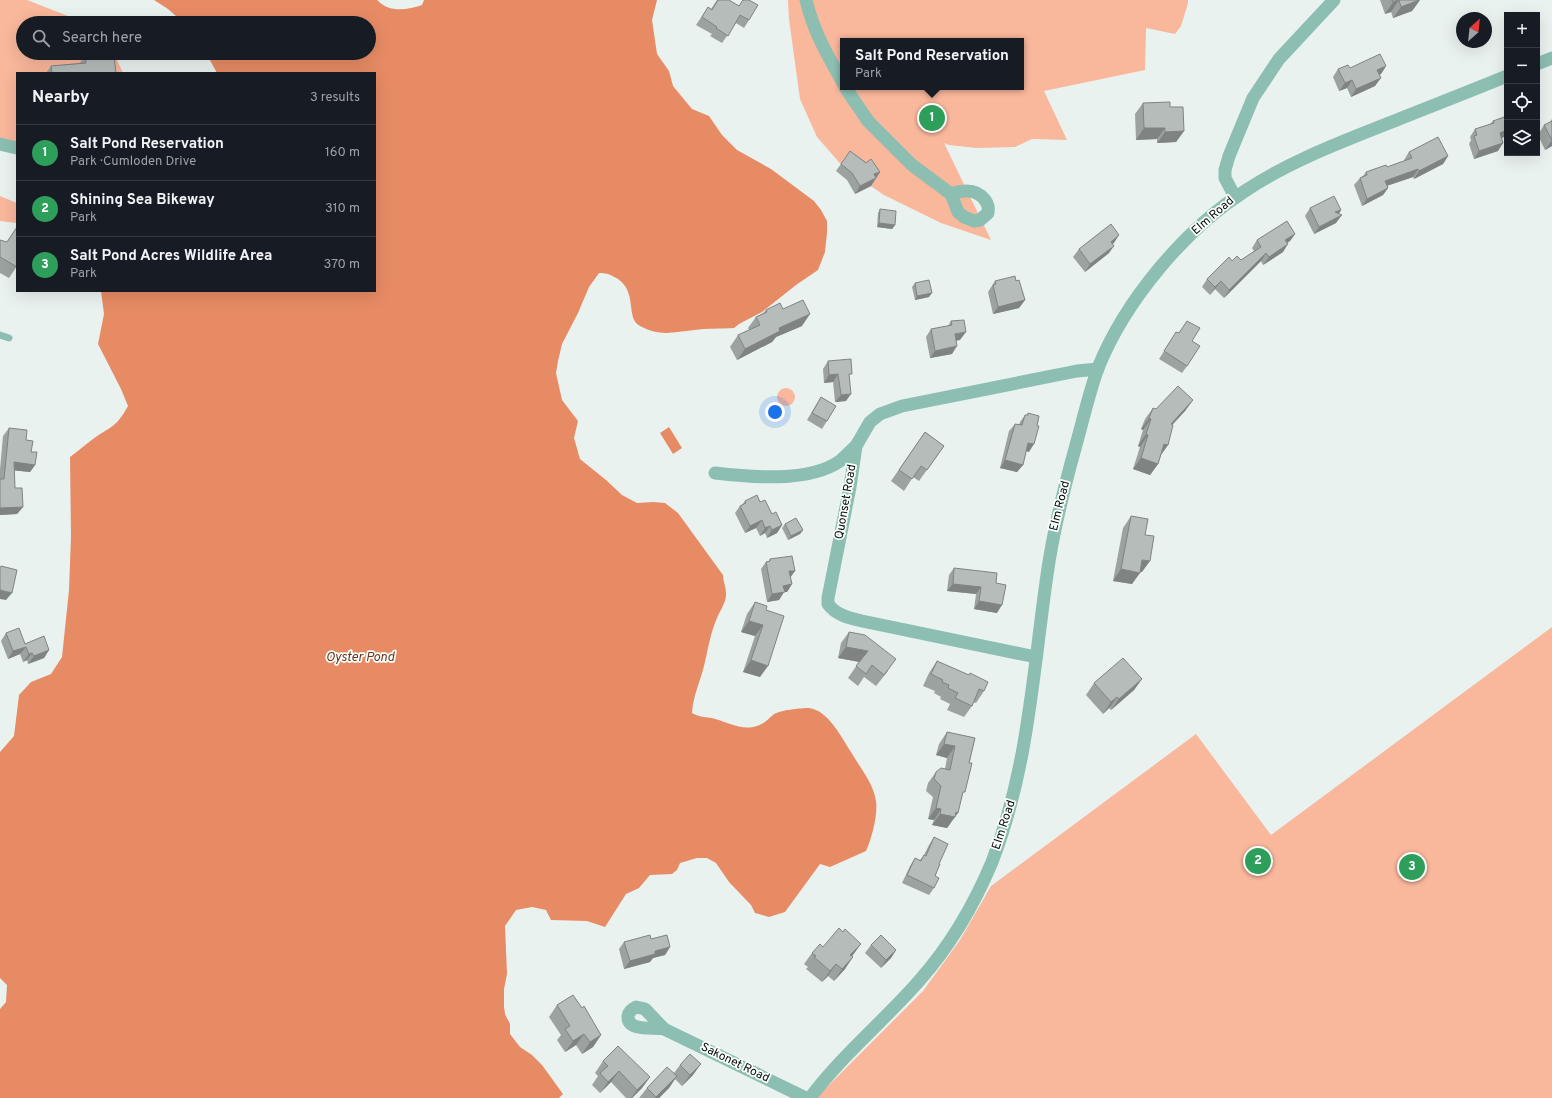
<!DOCTYPE html>
<meta charset="utf-8">
<style>
body{margin:0;font-family:Overpass,sans-serif;background:#20242c;color:#f1f3f6}
.controls{position:absolute;right:12px;top:12px;display:grid;overflow:hidden;border-radius:0px;box-shadow:0 4px 16px #0002}
.controls button{width:36px;height:36px;display:grid;place-items:center;padding:0;border:0;border-bottom:1px solid #363941;background:#171b24;color:#f1f3f6;font:20px sans-serif}
.compass{position:absolute;left:1456px;top:12px;width:36px;height:36px;border-radius:50%;background:#171b24;box-shadow:0 4px 16px #0002;rotate:27deg}
.you{position:absolute;left:775px;top:412px;width:14px;height:14px;margin:-10px;border:3px solid #fff;border-radius:50%;background:#1a73e8;box-shadow:0 0 0 6px #1a73e833}
.badge{display:grid;place-items:center;width:26px;height:26px;border-radius:50%;background:#c4a598;color:#fff;font-size:13px;font-weight:700}
.pin{position:absolute;translate:-50% -50%;border:2px solid #fff;box-shadow:0 1px 4px #0006}
.popup{position:absolute;left:840px;top:38px;width:184px;height:52px;box-sizing:border-box;display:grid;place-content:center;border-radius:0px;background:#171b24;filter:drop-shadow(0 1px 3px #0005);font-size:13px;white-space:nowrap;color:#9ea1a6}
.popup b{font-size:15px;color:#f1f3f6}
.popup::after{content:'';position:absolute;left:50%;top:100%;margin-left:-8px;border:8px solid transparent;border-top-color:#171b24}
.list{margin:0;padding:0;list-style:none}
h2{display:flex;justify-content:space-between;align-items:center;height:52px;margin:0;padding:0 16px;font-size:17px}
h2 small{font-size:13px;font-weight:400;color:#9ea1a6}
.list li{display:grid;grid-template-columns:26px 1fr auto;gap:12px;align-items:center;box-sizing:border-box;height:56px;padding:0 16px;border-top:1px solid #363941}
.list b{display:block;font-size:15px;white-space:nowrap}
.list p{margin:0;font-size:13px;white-space:nowrap;color:#9ea1a6}
.list em{font-size:13px;font-style:normal;color:#9ea1a6}
.icon{flex:none;width:22px;height:22px;fill:none;stroke:currentColor;stroke-width:2;stroke-linecap:round;stroke-linejoin:round}
.map{position:relative;flex:none;width:1552px;height:1098px;overflow:hidden}
.search{position:absolute;background:#171b24;box-shadow:0 4px 16px #0002;left:16px;top:16px;width:360px;height:44px;display:flex;align-items:center;gap:10px;box-sizing:border-box;padding:0 14px;border-radius:22px;color:#9ea1a6;font-size:15px}
.panel{position:absolute;background:#171b24;box-shadow:0 4px 16px #0002;left:16px;top:72px;width:360px;height:220px;border-radius:0px}
.map>svg:first-child{display:block}
.green{fill:#f9b79c;fill-rule:evenodd}
.water{fill:#e78b65}
.lines{fill:none;stroke-linecap:round;stroke-linejoin:round}
.service{stroke:#8cbeb2;stroke-width:7}
.minor{stroke:#8cbeb2;stroke-width:13}
.wall{fill:#9ca2a0}
.shaded-wall{fill:#7f8482}
.building{fill:#b5bcba;stroke:#7f8482}
.labels{text-anchor:middle;dominant-baseline:central;stroke-width:3.5;stroke-linejoin:round;paint-order:stroke}
.street-label{font-size:12px;fill:#0a0d0c;stroke:#f9fffd}
.water-label{font-size:13px;font-style:italic;fill:#6e3318;stroke:#f9fffd}
</style>
<div class="map">
<svg width="1552" height="1098" viewBox="0 0 1552 1098">
<rect width="100%" height="100%" fill="#eaf2f0"/>
<g class="green">
<polygon points="0,0 27,0 86,23 23,23 23,53 114,53 123,73 17,73 17,151 0,143"/>
<path d="M788,0H1188V3L1181,26L1175,34L1146,28L1145,70L1044,91L1067,140L1032,139L1015,147L977,148L949,145L944,143L991,240L941,223L884,195L844,168L817,137L800,99L789,19ZM843,41H1021V87H843Z"/>
<polygon points="0,196 17,203 17,223 0,221"/>
<circle cx="786" cy="397" r="9"/>
<polygon points="1552,627 1552,1098 816,1098 923,991 960,940 991,886 1196,734 1271,835"/>
</g>
<g class="water">
<path d="M154,0H377C389,13 407,10 422,5L424,0H657L652,20L657,54L669,71L673,86L692,109L709,116L722,135L737,150L771,169L814,201L821,210L827,221V233L825,252L818,270L796,285L762,312L739,324L734,328C720,329 707,328 694,330C674,332 660,337 640,326C625,318 638,293 618,279C611,275 608,273 599,273L589,287L578,313L562,344L558,361L556,373L562,400L578,421L574,438L580,459L606,480L622,495L637,503L653,502L665,503L678,513L723,575C723,581 726,587 726,593C727,601 720,611 717,618C710,634 708,650 704,666C700,682 693,696 692,713C699,717 704,717 712,718C724,721 741,730 753,727C762,726 767,720 773,715C779,710 801,708 809,708C828,710 842,738 851,752C860,768 873,782 876,801C878,814 872,838 866,851L830,867L820,864L785,912L769,917L755,913L751,905L729,882L716,863L707,858H697L680,863L677,870L672,874L650,875L639,888L626,894L605,927L587,921L551,920L546,910L532,907L516,910L505,926L507,974L504,989V1007L505,1014L510,1024V1034L520,1047L532,1055L542,1065L563,1094L559,1098H0V1009L6,1002L7,985L0,978V752L14,736L19,695L31,682L51,674L62,657L69,590L71,537L70,457C78,451 85,445 93,439C111,426 116,428 128,406L121,389L98,344L104,314L101,291H375V73H217L206,53H369V23H184L168,9Z"/>
<polygon points="669,427 682,448 673,454 660,433"/>
</g>
<g class="lines">
<polyline class="service" points="0,335 9,338"/>
<g class="minor">
<path d="M806,0C814,33 827,54 843,83"/>
<polyline points="1537,64 1552,58"/>
<path d="M845,87L868,121L912,165L951,194L958,212L964,217L974,221L980,220L988,213C989,208 988,204 985,200C976,188 963,190 951,194"/>
<polyline points="0,144 17,148"/>
<polyline points="1235,197 1225,178 1225,170 1229,156 1253,98 1279,59 1334,0"/>
<path d="M715,473C750,477 809,483 840,461C845,457 850,451 856,446"/>
<path d="M1036,657L862,621C849,618 836,615 828,604V598L850,487L856,446L870,422L880,414L902,406L1077,371L1098,369"/>
<path d="M636,1007L645,1009L664,1029C654,1027 627,1032 628,1016C629,1011 632,1009 636,1007Z"/>
<polyline points="664,1029 806,1098"/>
<path d="M810,1098C842,1055 884,1021 919,981C950,946 974,905 992,862C1028,770 1033,672 1047,575C1053,531 1064,488 1076,445C1083,420 1089,393 1098,368C1125,301 1184,230 1245,191C1288,162 1341,142 1389,123C1429,107 1468,92 1507,76"/>
</g>
</g>
<g class="wall">
<polygon points="717,0 729,0 739,6 743,0 749,20 744,28 736,23 722,43 710,36 712,34 696,25 708,7 711,9"/>
<polygon points="1380,0 1420,0 1412,11 1393,18 1391,12 1385,14"/>
<polygon points="85,56 107,57 116,73 46,73 51,66 80,63"/>
<polygon points="1386,66 1381,74 1379,75 1375,86 1351,97 1347,88 1339,91 1333,77 1338,69 1350,68"/>
<polygon points="1143,103 1170,107 1184,131 1176,142 1157,143 1157,139 1136,140 1135,114"/>
<polygon points="1507,116 1507,136 1502,138 1498,151 1474,159 1469,144 1471,140 1470,137 1475,129 1490,124 1493,121"/>
<polygon points="1552,119 1552,146 1545,150 1538,135 1544,125 1550,122"/>
<polygon points="850,151 880,172 871,186 855,194 847,180 836,171"/>
<polygon points="1409,152 1448,156 1443,164 1414,179 1413,177 1387,186 1388,188 1383,195 1362,206 1354,185 1360,178 1363,176 1366,172 1387,167 1404,161 1404,160"/>
<polygon points="1310,208 1341,210 1339,214 1336,223 1314,234 1305,216"/>
<polygon points="880,209 895,225 892,229 877,227 878,213"/>
<polygon points="17,227 17,266 9,278 0,273 0,240 7,242"/>
<polygon points="1295,234 1290,241 1287,243 1283,252 1263,265 1261,261 1224,298 1215,289 1210,295 1202,287 1207,279 1232,261 1241,260 1254,251 1252,248 1257,240"/>
<polygon points="1119,235 1112,244 1109,253 1085,272 1073,257 1079,249"/>
<polygon points="995,281 1016,281 1025,300 1019,308 993,314 988,292"/>
<polygon points="915,283 929,297 915,300 912,287"/>
<polygon points="783,309 802,326 776,337 772,342 737,360 730,347 738,335 749,330 748,328 756,317 763,313 766,310"/>
<polygon points="951,321 960,340 956,340 952,354 930,358 926,337 931,329 948,326"/>
<polygon points="1187,321 1192,341 1187,366 1182,373 1159,359 1176,332 1179,333"/>
<polygon points="828,361 850,378 846,401 835,402 833,382 824,383 823,369"/>
<polygon points="821,397 827,421 822,429 807,420 816,405"/>
<polygon points="1193,400 1185,411 1172,425 1168,445 1161,455 1158,464 1150,475 1133,469 1140,447 1138,446 1143,430 1141,429 1145,419 1153,408 1156,409"/>
<polygon points="1028,413 1029,452 1026,451 1023,465 1017,472 1000,468 1009,431 1015,424 1019,425 1020,422 1025,415 1027,415"/>
<polygon points="9,428 26,440 31,452 35,465 30,472 14,470 15,488 23,507 17,514 0,515 0,469 3,436"/>
<polygon points="925,432 944,446 919,481 913,477 904,491 891,481"/>
<polygon points="745,501 760,502 782,525 777,533 767,538 765,533 760,536 756,528 745,533 735,513 740,506 742,505"/>
<polygon points="1131,516 1142,572 1140,572 1132,584 1113,581 1123,528"/>
<polygon points="785,524 803,530 800,534 788,540 782,528"/>
<polygon points="770,559 795,571 790,577 792,584 787,592 784,592 779,600 767,602 761,569 766,562 769,561"/>
<polygon points="954,568 996,583 997,613 974,609 976,594 947,591 949,575"/>
<polygon points="755,602 766,610 760,677 743,672 755,636 741,632 747,614"/>
<polygon points="849,632 888,671 876,686 864,677 858,686 848,678 859,662 838,658 841,643"/>
<polygon points="6,633 25,644 49,650 44,658 28,664 27,660 23,662 20,654 8,659 1,641"/>
<polygon points="937,661 984,691 976,703 973,702 972,706 964,717 947,710 950,704 940,699 941,697 934,693 935,691 923,686 929,673"/>
<polygon points="1142,679 1134,690 1111,710 1109,708 1103,714 1086,695 1094,683"/>
<polygon points="947,732 975,738 962,796 950,824 947,828 932,825 934,820 928,819 933,797 926,791 928,783 936,772 945,769 947,758 936,755 939,744"/>
<polygon points="934,837 939,864 935,876 934,888 929,895 902,883 910,866 915,858 920,860 924,855 929,845"/>
<polygon points="651,939 670,947 665,955 653,958 650,962 624,969 619,949 624,942"/>
<polygon points="871,945 896,950 891,958 881,968 865,953"/>
<polygon points="823,947 852,956 845,969 834,981 828,976 822,982 806,969 808,967 804,964 812,953"/>
<polygon points="557,1005 582,1008 601,1035 593,1047 582,1054 576,1045 565,1052 557,1040 561,1035 549,1017"/>
<polygon points="603,1061 650,1077 642,1088 632,1098 626,1098 611,1082 600,1093 592,1085 598,1076 595,1073"/>
<polygon points="680,1065 693,1075 682,1086 675,1079 669,1088 659,1098 639,1098 647,1088 674,1073"/>
</g>
<g class="shaded-wall">
<polygon points="1399,0 1391,12 1385,14 1393,2"/>
<polygon points="1420,0 1412,11 1393,18 1401,7"/>
<polygon points="1386,66 1381,74 1372,78 1377,70"/>
<polygon points="1381,78 1375,86 1351,97 1356,89"/>
<polygon points="1352,80 1347,88 1339,91 1345,83"/>
<polygon points="1144,128 1165,128 1157,139 1136,140"/>
<polygon points="1507,130 1507,136 1495,140 1500,133"/>
<polygon points="1184,131 1176,142 1157,143 1165,132"/>
<polygon points="1552,140 1552,146 1545,150"/>
<polygon points="1503,143 1498,151 1474,159 1479,151"/>
<polygon points="1448,156 1443,164 1414,179 1419,171"/>
<polygon points="1418,169 1413,177 1380,188 1385,181"/>
<polygon points="880,172 871,186 855,194 860,186 874,174"/>
<polygon points="1388,188 1383,195 1362,206 1367,199"/>
<polygon points="1341,210 1336,218 1335,212"/>
<polygon points="1342,215 1336,223 1314,234 1319,227"/>
<polygon points="879,223 895,225 892,229 877,227"/>
<polygon points="1295,234 1290,241 1280,248 1285,240"/>
<polygon points="1119,235 1114,243 1105,249 1111,242"/>
<polygon points="1288,244 1283,252 1263,265 1269,257"/>
<polygon points="1114,246 1109,253 1085,272 1090,264"/>
<polygon points="1266,253 1261,261 1224,298 1229,290"/>
<polygon points="1221,281 1215,289 1210,295 1215,287"/>
<polygon points="932,293 929,297 915,300 917,296"/>
<polygon points="1025,300 1019,308 993,314 998,307"/>
<polygon points="810,314 802,326 776,337 772,342 737,360 745,349 779,328"/>
<polygon points="966,332 960,340 950,342 955,334"/>
<polygon points="957,346 952,354 930,358 935,351"/>
<polygon points="838,374 833,382 824,383 829,375"/>
<polygon points="851,394 846,401 835,402 841,395"/>
<polygon points="1193,400 1185,411 1163,435 1171,424"/>
<polygon points="1149,418 1151,419 1143,430 1141,429"/>
<polygon points="1146,434 1148,435 1140,447 1138,446"/>
<polygon points="1028,443 1034,444 1029,452 1023,450"/>
<polygon points="1164,444 1168,445 1160,456"/>
<polygon points="1141,458 1158,464 1150,475 1133,469"/>
<polygon points="1005,460 1023,465 1017,472 1000,468"/>
<polygon points="14,462 35,465 30,472 9,470"/>
<polygon points="23,507 17,514 0,515 0,508"/>
<polygon points="762,520 756,528 745,533 750,526"/>
<polygon points="782,525 777,533 767,538 772,530"/>
<polygon points="770,526 765,533 760,536 765,528"/>
<polygon points="803,530 800,534 788,540 791,536"/>
<polygon points="1142,560 1150,561 1142,572 1135,571"/>
<polygon points="1121,569 1140,573 1132,584 1113,581"/>
<polygon points="789,571 795,571 790,578"/>
<polygon points="792,584 787,592 784,592 779,600 767,602 772,594 783,586"/>
<polygon points="953,584 981,587 976,594 947,591"/>
<polygon points="0,590 12,593 6,600 0,599"/>
<polygon points="979,601 1002,605 997,613 974,609"/>
<polygon points="749,621 763,625 755,636 741,632"/>
<polygon points="26,647 20,654 8,659 13,651"/>
<polygon points="846,647 868,651 860,662 838,658"/>
<polygon points="49,650 44,658 28,664 34,656"/>
<polygon points="32,653 27,660 23,662 29,654"/>
<polygon points="751,660 768,666 760,677 743,672"/>
<polygon points="1142,679 1134,690 1111,710 1119,699"/>
<polygon points="1117,697 1109,708 1103,714 1111,702"/>
<polygon points="944,744 955,746 947,758 936,755"/>
<polygon points="936,808 941,809 934,820 928,819"/>
<polygon points="956,812 958,813 947,828 932,825 940,814"/>
<polygon points="861,944 853,955 842,967 850,955"/>
<polygon points="670,947 665,955 653,958 650,962 624,969 630,961 655,951"/>
<polygon points="896,950 891,958 881,968 886,960"/>
<polygon points="853,957 845,969 834,981 842,969"/>
<polygon points="836,964 828,976 822,982 830,971"/>
<polygon points="584,1034 576,1045 565,1052 573,1041"/>
<polygon points="601,1035 593,1047 582,1054 590,1042"/>
<polygon points="701,1064 693,1075 682,1086 690,1075"/>
<polygon points="619,1071 611,1082 600,1093 608,1082"/>
<polygon points="677,1076 669,1088 659,1098 655,1098"/>
<polygon points="650,1077 642,1088 632,1098 631,1098 637,1090"/>
</g>
<g class="building">
<polygon points="718,0 729,0 739,6 743,0 749,0 758,5 749,20 740,15 728,36 716,28 717,27 702,17 708,7 712,10"/>
<polygon points="1392,0 1419,0 1401,7 1399,0 1393,2"/>
<polygon points="107,54 107,57 114,56 116,73 52,73 51,66 86,63 85,56"/>
<polygon points="1380,54 1386,66 1377,70 1381,78 1356,89 1352,80 1345,83 1338,69 1348,65 1350,68"/>
<polygon points="1170,102 1170,107 1183,107 1184,131 1165,132 1165,128 1144,128 1143,103"/>
<polygon points="1507,116 1507,130 1500,133 1503,143 1479,151 1474,136 1477,135 1475,129 1494,123 1493,121"/>
<polygon points="1552,121 1552,140 1544,125"/>
<polygon points="1438,137 1448,156 1419,171 1418,169 1385,181 1388,188 1367,199 1360,178 1367,175 1366,172 1386,165 1387,167 1412,158 1409,152"/>
<polygon points="850,151 866,163 871,159 880,172 874,174 876,178 860,186 852,173 841,164"/>
<polygon points="1334,196 1341,210 1335,212 1342,215 1319,227 1310,208"/>
<polygon points="880,209 896,211 895,225 879,223"/>
<polygon points="1287,221 1295,234 1285,240 1288,244 1269,257 1266,253 1229,290 1221,281 1215,287 1207,279 1229,257 1232,261 1237,256 1241,260 1261,247 1257,240"/>
<polygon points="1111,224 1119,235 1111,242 1114,246 1090,264 1079,249"/>
<polygon points="17,227 17,267 0,257 0,240 7,242"/>
<polygon points="1015,276 1016,281 1019,280 1025,300 998,307 993,285 996,284 995,281"/>
<polygon points="929,280 932,293 917,296 915,283"/>
<polygon points="803,300 810,314 779,328 780,331 745,349 738,335 760,325 756,317 767,312 766,310 780,303 783,309"/>
<polygon points="964,320 966,332 955,334 957,346 935,351 931,329 952,325 951,321"/>
<polygon points="1187,321 1200,328 1192,341 1200,346 1187,366 1164,351 1176,332 1179,333"/>
<polygon points="851,359 852,374 849,374 851,394 841,395 838,374 829,375 828,361"/>
<polygon points="1178,386 1193,400 1171,424 1173,425 1168,445 1164,444 1158,464 1141,458 1148,435 1146,434 1151,419 1149,418 1153,408 1156,409"/>
<polygon points="821,397 836,406 827,421 812,413"/>
<polygon points="1028,413 1039,416 1037,426 1039,426 1034,444 1028,443 1023,465 1005,460 1015,424 1022,425 1025,415 1028,415"/>
<polygon points="9,428 27,430 26,440 33,441 31,452 37,452 35,465 14,462 15,488 22,488 23,507 0,508 0,479 4,479"/>
<polygon points="925,432 944,446 927,470 921,466 912,479 899,470"/>
<polygon points="757,495 760,502 765,500 772,514 776,512 782,525 772,530 770,526 765,528 762,520 750,526 740,506 746,503 745,501"/>
<polygon points="1131,516 1148,519 1145,535 1154,536 1150,561 1142,560 1140,573 1121,569"/>
<polygon points="796,518 803,530 791,536 785,524"/>
<polygon points="792,556 795,571 789,571 792,584 783,586 785,592 772,594 766,562 770,561 770,559"/>
<polygon points="1,566 17,570 12,593 0,590 0,568"/>
<polygon points="954,568 997,573 996,583 1006,585 1002,605 979,601 981,587 953,584"/>
<polygon points="755,602 767,606 766,610 784,616 768,666 751,660 763,625 749,621"/>
<polygon points="19,628 25,644 44,636 49,650 34,656 32,653 29,654 26,647 13,651 6,633"/>
<polygon points="849,632 865,635 896,659 884,675 872,665 866,674 856,666 868,651 846,647"/>
<polygon points="1123,658 1142,679 1119,699 1117,697 1111,702 1094,683"/>
<polygon points="937,661 969,675 970,673 988,682 984,691 979,689 972,706 955,698 958,693 948,688 949,685 942,682 943,680 931,674"/>
<polygon points="947,732 975,738 969,763 972,763 965,792 963,792 958,813 956,812 955,817 940,814 941,809 936,808 941,786 934,779 936,772 941,768 950,770 955,746 944,744"/>
<polygon points="934,837 948,844 939,864 940,864 935,876 939,878 934,888 907,875 915,858 921,861 924,855 926,856"/>
<polygon points="839,928 843,932 845,929 861,944 850,955 853,957 842,969 836,964 830,971 814,957 816,956 812,953 820,944 823,947"/>
<polygon points="650,935 651,939 667,935 670,947 655,951 655,954 630,961 624,942"/>
<polygon points="881,935 896,950 886,960 871,945"/>
<polygon points="573,995 582,1008 584,1006 601,1035 590,1042 584,1034 573,1041 565,1029 570,1026 557,1005"/>
<polygon points="618,1046 650,1077 637,1090 619,1071 608,1082 600,1073 608,1066 603,1061"/>
<polygon points="690,1054 701,1064 690,1075 680,1065"/>
<polygon points="667,1067 677,1076 656,1097 647,1088"/>
</g>
<g class="labels">
<g class="street-label">
<text transform="translate(1213 216) rotate(-41)">Elm Road</text>
<text transform="translate(846 502) rotate(-80)">Quonset Road</text>
<text transform="translate(1060 506) rotate(-76)">Elm Road</text>
<text transform="translate(1004 825) rotate(-72)">Elm Road</text>
<text transform="translate(735 1063) rotate(26)">Sakonet Road</text>
</g>
<g class="water-label">
<text x="360" y="658">Oyster Pond</text>
</g>
</g>
</svg>
<div class="controls">
<button>+</button>
<button>−</button>
<button><svg class="icon" aria-label="locate" viewBox="0 0 24 24"><circle cx="12" cy="12" r="6"/><path d="M12 2v4M12 18v4M2 12h4M18 12h4"/></svg></button>
<button><svg class="icon" aria-label="layers" viewBox="0 0 24 24"><path d="M12 4l9 5-9 5-9-5zM3 14l9 5 9-5"/></svg></button>
</div>
<svg class="compass" viewBox="-18 -18 36 36"><path d="M0-13l5 13h-10z" fill="#e53935"/><path d="M0 13l5-13h-10z" fill="#9ea1a6"/></svg>
<div class="you"></div>
<div class="pin badge" style="left:932px;top:118px;background:#2e9e5b">1</div>
<div class="popup"><b>Salt Pond Reservation</b>Park</div>
<div class="pin badge" style="left:1258px;top:861px;background:#2e9e5b">2</div>
<div class="pin badge" style="left:1412px;top:867px;background:#2e9e5b">3</div>
<div class="search"><svg class="icon" aria-label="search" viewBox="0 0 24 24"><circle cx="10" cy="10" r="6"/><path d="M15 15l6 6"/></svg>Search here</div>
<section class="panel">
<h2>Nearby<small>3 results</small></h2>
<ul class="list">
<li><span class="badge" style="background:#2e9e5b">1</span><div><b>Salt Pond Reservation</b><p>Park · Cumloden Drive</p></div><em>160 m</em></li>
<li><span class="badge" style="background:#2e9e5b">2</span><div><b>Shining Sea Bikeway</b><p>Park</p></div><em>310 m</em></li>
<li><span class="badge" style="background:#2e9e5b">3</span><div><b>Salt Pond Acres Wildlife Area</b><p>Park</p></div><em>370 m</em></li>
</ul>
</section>
</div>
